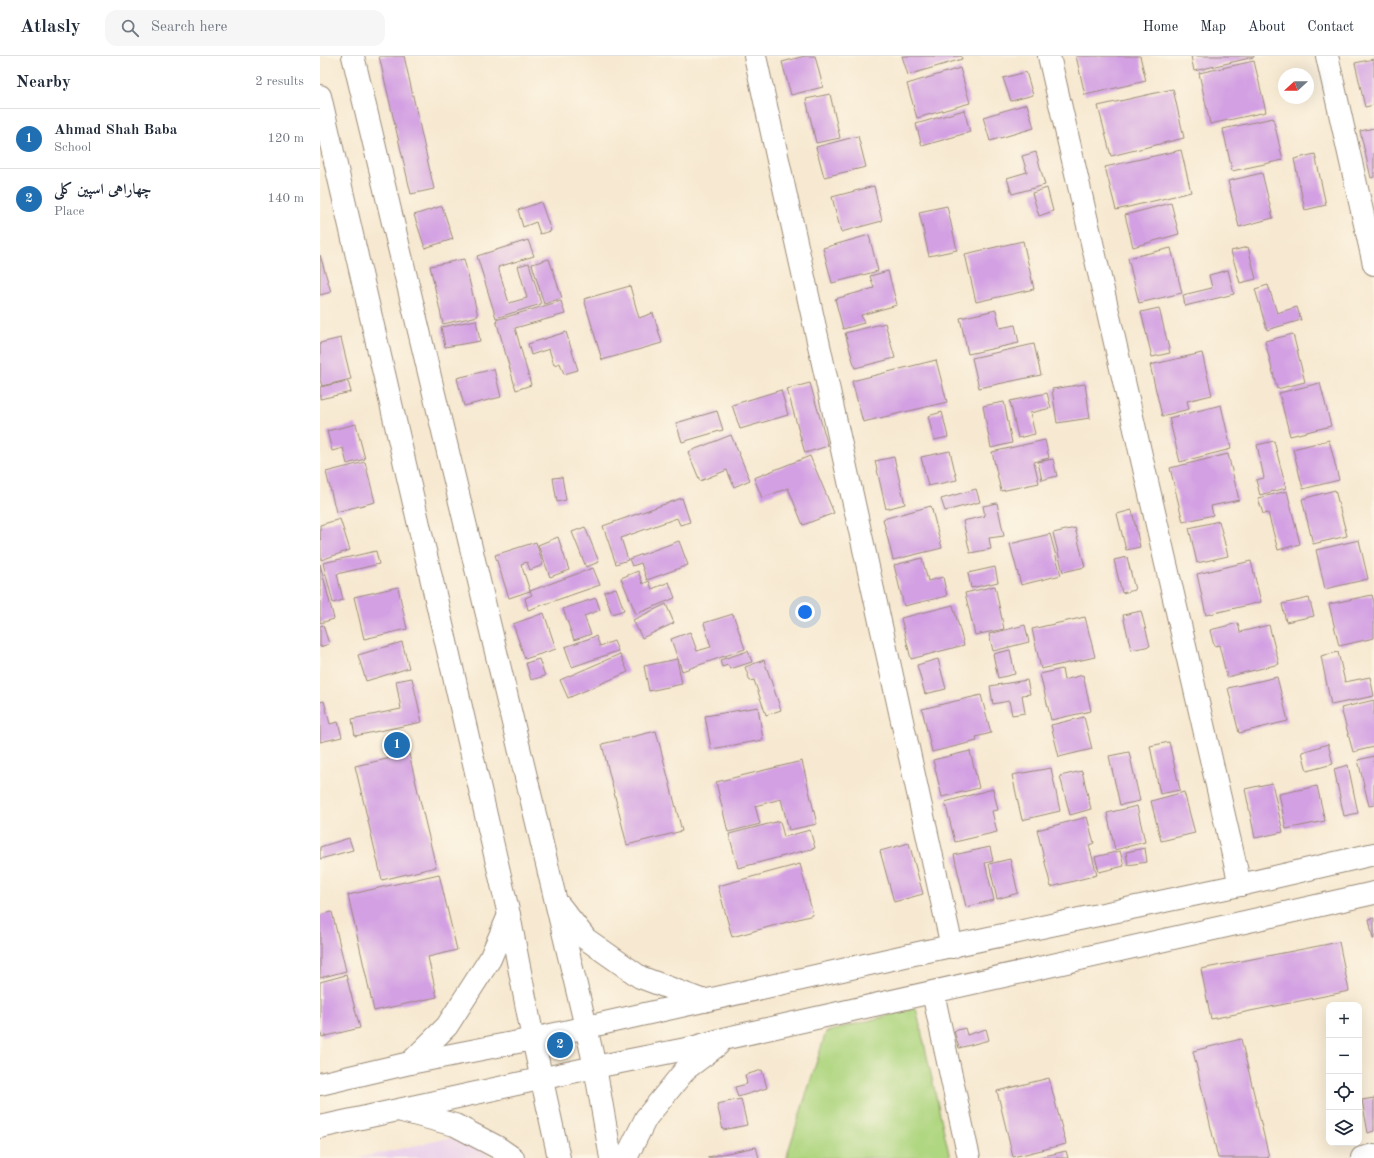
<!DOCTYPE html>
<meta charset="utf-8">
<style>
body{margin:0;font-family:"Old Standard TT",Amiri,serif;background:#f6f6f7;color:#1f2937}
.controls{position:absolute;right:12px;bottom:12px;display:grid;overflow:hidden;border-radius:8px;box-shadow:0 4px 16px #0002}
.controls button{width:36px;height:36px;display:grid;place-items:center;padding:0;border:0;border-bottom:1px solid #e0e1e3;background:#fff;color:#1f2937;font:20px sans-serif}
.compass{position:absolute;left:958px;top:12px;width:36px;height:36px;border-radius:50%;background:#fff;box-shadow:0 4px 16px #0002;rotate:249deg}
.you{position:absolute;left:485px;top:556px;width:14px;height:14px;margin:-10px;border:3px solid #fff;border-radius:50%;background:#1a73e8;box-shadow:0 0 0 6px #1a73e833}
.badge{display:grid;place-items:center;width:26px;height:26px;border-radius:50%;background:#1f6fb2;color:#fff;font-size:13px;font-weight:700}
.pin{position:absolute;translate:-50% -50%;border:2px solid #fff;box-shadow:0 1px 4px #0006}
.list{margin:0;padding:0;list-style:none}
h2{display:flex;justify-content:space-between;align-items:center;height:52px;margin:0;padding:0 16px;font-size:17px}
h2 small{font-size:13px;font-weight:400;color:#747a83}
.list li{display:grid;grid-template-columns:26px 1fr auto;gap:12px;align-items:center;box-sizing:border-box;height:60px;padding:0 16px;border-top:1px solid #e0e1e3}
.list b{display:block;font-size:15px;white-space:nowrap}
.list p{margin:0;font-size:13px;white-space:nowrap;color:#747a83}
.list em{font-size:13px;font-style:normal;color:#747a83}
.icon{flex:none;width:22px;height:22px;fill:none;stroke:currentColor;stroke-width:2;stroke-linecap:round;stroke-linejoin:round}
.map{position:relative;flex:none;width:1054px;height:1102px;overflow:hidden}
header{display:flex;align-items:center;gap:24px;box-sizing:border-box;height:56px;padding:0 20px;background:#fff;border-bottom:1px solid #e0e1e3}
header strong{font-size:19px}
nav{display:flex;gap:22px;margin-inline-start:auto;font-size:14px}
.search{width:280px;height:36px;background:#f6f6f7;display:flex;align-items:center;gap:10px;box-sizing:border-box;padding:0 14px;border-radius:12px;color:#747a83;font-size:15px}
main{display:flex}
aside{flex:1;background:#fff}
.map>svg:first-child{display:block}
.built{fill:#ead1ec}
.green{fill:#afd680;stroke:#75804f}
.building{fill:#d3a0e3}
.lines{fill:none;stroke-linecap:round;stroke-linejoin:round}
.minor-casing{stroke:#998a78;stroke-width:24}
.minor{stroke:#fff;stroke-width:22}
</style>
<header>
<strong>Atlasly</strong>
<div class="search"><svg class="icon" aria-label="search" viewBox="0 0 24 24"><circle cx="10" cy="10" r="6"/><path d="M15 15l6 6"/></svg>Search here</div>
<nav><a>Home</a><a>Map</a><a>About</a><a>Contact</a></nav>
</header>
<main>
<aside>
<h2>Nearby<small>2 results</small></h2>
<ul class="list">
<li><span class="badge">1</span><div><b>Ahmad Shah Baba</b><p>School</p></div><em>120 m</em></li>
<li><span class="badge">2</span><div><b>چهاراهی اسپین کلی</b><p>Place</p></div><em>140 m</em></li>
</ul>
</aside>
<div class="map">
<svg width="1054" height="1102" viewBox="0 0 1054 1102">
<rect width="100%" height="100%" fill="#fcf5e5"/>
<filter id="ink" filterUnits="userSpaceOnUse"><feTurbulence type="fractalNoise" baseFrequency=".025" numOctaves="2"/><feDisplacementMap in="SourceGraphic" scale="8" xChannelSelector="R" yChannelSelector="G"/><feConvolveMatrix kernelMatrix="1 2 1 2 8 2 1 2 1" color-interpolation-filters="sRGB"/></filter>
<filter id="wash" filterUnits="userSpaceOnUse"><feTurbulence type="fractalNoise" baseFrequency=".012" numOctaves="4" result="noise"/><feDisplacementMap in="SourceGraphic" scale="16" xChannelSelector="R" yChannelSelector="G"/><feGaussianBlur stdDeviation="0.9" result="paint"/><feColorMatrix in="noise" values="0 0 0 0 0 0 0 0 0 0 0 0 0 0 0 0 0 1.4 0 .05"/><feComposite in="paint" operator="in"/></filter>
<g filter="url(#wash)">
<rect width="100%" height="100%" fill="#f7e9d1"/>
<polygon class="built" points="143,1079 173,1102 38,1102"/>
<polygon class="green" points="596,952 630,1102 466,1102 506,976"/>
<g id="blocks">
<g class="building">
<polygon points="59,0 84,0 114,133 91,138"/>
<polygon points="485,0 495,0 503,31 471,39 462,6"/>
<polygon points="582,0 641,0 642,3 588,19"/>
<polygon points="756,0 820,0 826,25 765,39"/>
<polygon points="871,0 934,0 934,1 874,15"/>
<polygon points="1054,3 1054,49 1045,51 1035,7"/>
<polygon points="934,5 946,56 890,68 879,17"/>
<polygon points="640,12 650,47 597,62 587,28"/>
<polygon points="706,16 713,39 691,45 683,22"/>
<polygon points="853,33 864,82 791,100 778,50"/>
<polygon points="510,38 520,82 496,87 486,43"/>
<polygon points="707,48 714,72 670,85 663,61"/>
<polygon points="644,54 650,76 602,90 596,68"/>
<polygon points="953,62 963,104 912,115 903,73"/>
<polygon points="1054,72 1054,121 1051,122 1040,75"/>
<polygon points="538,80 546,111 504,121 496,91"/>
<polygon points="861,94 871,136 796,154 785,111"/>
<polygon points="716,96 725,129 692,138 687,122 707,116 702,100"/>
<polygon points="995,98 1006,149 985,154 974,103"/>
<polygon points="942,117 953,162 919,171 908,125"/>
<polygon points="554,130 562,165 521,176 512,141"/>
<polygon points="727,132 733,155 719,160 712,137"/>
<polygon points="221,146 231,175 220,178 216,166 203,171 198,154"/>
<polygon points="851,147 859,178 813,191 805,159"/>
<polygon points="122,150 133,183 105,192 94,159"/>
<polygon points="627,150 637,194 609,200 599,156"/>
<polygon points="549,179 558,215 512,227 503,192"/>
<polygon points="208,184 214,200 178,211 189,247 207,242 198,210 209,207 221,248 176,262 157,200"/>
<polygon points="703,185 714,233 656,246 645,198"/>
<polygon points="928,191 936,223 920,227 911,195"/>
<polygon points="851,192 862,237 819,247 808,202"/>
<polygon points="0,199 11,236 0,239"/>
<polygon points="144,203 158,260 123,268 110,210"/>
<polygon points="229,203 242,242 224,248 212,208"/>
<polygon points="908,214 914,238 865,250 863,239 892,232 889,219"/>
<polygon points="568,215 577,249 541,259 544,267 523,273 515,243 554,232 550,220"/>
<polygon points="948,229 957,257 977,251 981,264 947,274 935,233"/>
<polygon points="310,230 319,262 333,257 342,287 282,304 264,243"/>
<polygon points="241,245 245,258 195,272 211,329 196,334 176,264"/>
<polygon points="839,252 850,297 832,301 821,256"/>
<polygon points="676,254 680,272 695,269 699,287 648,298 640,262"/>
<polygon points="156,264 160,285 125,291 121,271"/>
<polygon points="565,267 575,302 535,312 525,277"/>
<polygon points="246,276 258,314 244,318 240,307 234,309 229,293 211,299 208,288"/>
<polygon points="973,278 985,326 957,333 945,285"/>
<polygon points="21,282 31,323 2,330 0,324 0,287"/>
<polygon points="714,288 721,319 659,332 652,302"/>
<polygon points="882,297 892,339 867,345 869,353 842,360 830,309"/>
<polygon points="616,304 627,346 543,366 532,325"/>
<polygon points="174,313 181,341 144,350 137,322"/>
<polygon points="28,325 31,336 0,343 0,331"/>
<polygon points="490,327 508,390 485,397 467,333"/>
<polygon points="1000,327 1011,370 970,380 959,337"/>
<polygon points="765,328 770,362 737,367 732,333"/>
<polygon points="461,334 468,359 420,373 412,349"/>
<polygon points="727,337 731,352 710,357 715,378 698,382 690,345"/>
<polygon points="684,346 692,387 671,392 663,350"/>
<polygon points="901,349 911,393 860,406 849,362"/>
<polygon points="397,355 403,374 362,386 356,367"/>
<polygon points="622,356 628,381 614,384 608,360"/>
<polygon points="36,368 45,403 27,408 23,392 12,395 7,375"/>
<polygon points="411,379 430,424 414,431 407,414 380,425 368,396"/>
<polygon points="725,384 729,402 714,406 719,427 681,435 672,396"/>
<polygon points="1009,384 1019,424 983,433 973,393"/>
<polygon points="954,385 966,432 940,439 936,424 944,422 937,389"/>
<polygon points="630,395 637,424 608,430 601,401"/>
<polygon points="908,398 919,444 891,450 893,459 863,466 850,412"/>
<polygon points="490,400 514,457 483,469 468,432 442,442 434,422"/>
<polygon points="574,401 585,448 566,453 555,405"/>
<polygon points="733,403 737,420 722,424 718,406"/>
<polygon points="45,406 55,446 16,456 6,416"/>
<polygon points="242,421 246,444 237,446 233,422"/>
<polygon points="656,433 660,446 625,455 621,443"/>
<polygon points="1015,434 1027,480 993,488 982,443"/>
<polygon points="967,435 980,488 958,494 948,457 943,458 938,442"/>
<polygon points="362,442 370,466 360,469 357,462 301,482 308,504 296,508 283,470"/>
<polygon points="677,447 684,480 669,482 671,493 650,497 643,465 665,460 663,450"/>
<polygon points="611,450 622,492 573,504 563,463"/>
<polygon points="812,454 820,491 806,494 797,458"/>
<polygon points="20,463 30,494 1,504 0,469"/>
<polygon points="899,465 908,500 877,507 869,472"/>
<polygon points="265,471 279,506 266,511 252,476"/>
<polygon points="755,472 765,511 743,516 733,477"/>
<polygon points="730,478 741,519 701,529 690,488"/>
<polygon points="238,481 249,514 230,521 218,489"/>
<polygon points="1039,484 1048,523 1005,533 996,494"/>
<polygon points="359,485 368,509 327,524 321,507 312,510 309,503"/>
<polygon points="216,486 223,509 210,514 207,506 201,508 210,535 189,542 175,499"/>
<polygon points="56,495 59,508 17,518 23,544 13,547 3,507"/>
<polygon points="807,501 815,534 802,537 794,504"/>
<polygon points="602,502 608,525 623,521 627,540 584,550 574,509"/>
<polygon points="931,505 941,546 886,559 877,518"/>
<polygon points="0,508 14,563 0,567"/>
<polygon points="675,511 678,526 651,532 648,517"/>
<polygon points="273,512 280,529 208,554 205,542 212,539 210,535"/>
<polygon points="318,515 323,528 329,525 332,533 349,526 355,542 316,558 301,522"/>
<polygon points="675,530 684,573 655,579 645,537"/>
<polygon points="78,531 87,573 44,583 34,541"/>
<polygon points="296,532 304,554 292,558 284,536"/>
<polygon points="1052,539 1054,546 1054,582 1019,590 1009,548"/>
<polygon points="276,542 280,554 264,560 271,578 254,584 243,553"/>
<polygon points="989,542 994,560 966,566 962,548"/>
<polygon points="346,548 354,567 322,582 313,564"/>
<polygon points="633,549 644,589 591,603 581,562"/>
<polygon points="821,555 830,590 811,594 803,559"/>
<polygon points="224,557 236,593 205,603 193,568"/>
<polygon points="413,558 425,593 362,615 351,583 370,576 377,595 391,591 384,567"/>
<polygon points="765,561 775,601 721,613 712,573"/>
<polygon points="918,567 920,576 949,569 959,608 907,621 899,589 894,590 890,574"/>
<polygon points="3,569 9,588 0,591 0,570"/>
<polygon points="705,569 709,586 673,595 669,578"/>
<polygon points="276,580 280,590 294,585 298,595 252,611 245,591"/>
<polygon points="82,586 89,612 46,625 38,599"/>
<polygon points="690,594 695,618 678,622 673,598"/>
<polygon points="428,595 432,606 410,613 408,609 402,611 400,604"/>
<polygon points="1018,596 1025,626 1050,621 1054,640 1011,649 1001,600"/>
<polygon points="300,598 308,616 248,642 240,624"/>
<polygon points="219,603 225,620 211,624 206,607"/>
<polygon points="357,603 362,628 329,635 324,610"/>
<polygon points="618,603 626,633 605,638 597,609"/>
<polygon points="444,604 461,654 446,659 434,624 430,625 425,611"/>
<polygon points="742,613 744,624 763,619 771,655 731,664 720,618"/>
<polygon points="957,621 968,665 919,677 908,632"/>
<polygon points="92,622 102,666 35,680 32,663 81,653 76,625"/>
<polygon points="707,624 710,638 702,639 705,657 692,659 689,645 673,648 670,630"/>
<polygon points="661,639 671,677 656,681 657,685 612,696 602,653"/>
<polygon points="1054,644 1054,691 1033,696 1021,652"/>
<polygon points="4,645 10,668 18,666 22,681 0,686 0,646"/>
<polygon points="438,651 443,684 391,693 385,660"/>
<polygon points="764,661 772,693 739,701 731,669"/>
<polygon points="336,675 362,775 307,789 282,688"/>
<polygon points="849,686 860,734 840,738 830,690"/>
<polygon points="1008,688 1013,708 987,715 982,696"/>
<polygon points="650,695 659,732 622,741 613,704"/>
<polygon points="809,696 820,745 800,749 789,700"/>
<polygon points="89,698 116,811 62,824 35,710"/>
<polygon points="1054,700 1054,749 1049,750 1038,704"/>
<polygon points="482,705 497,768 469,774 461,743 435,750 440,768 408,776 396,726"/>
<polygon points="1028,709 1038,757 1024,760 1014,713"/>
<polygon points="731,712 740,755 702,764 692,719"/>
<polygon points="762,715 771,753 750,759 740,720"/>
<polygon points="952,727 963,776 935,782 925,733"/>
<polygon points="997,730 1005,765 966,773 959,738"/>
<polygon points="673,733 678,754 672,755 677,776 635,786 625,746"/>
<polygon points="864,736 875,777 841,785 831,745"/>
<polygon points="817,750 825,786 795,794 787,757"/>
<polygon points="767,761 774,787 769,789 777,819 731,831 717,774"/>
<polygon points="460,765 464,781 490,774 495,792 418,812 409,778"/>
<polygon points="29,782 33,794 0,803 0,791"/>
<polygon points="589,787 603,838 574,846 560,795"/>
<polygon points="670,791 673,805 665,807 674,844 646,851 634,799"/>
<polygon points="825,792 827,806 808,809 806,796"/>
<polygon points="800,795 804,810 779,816 775,801"/>
<polygon points="690,803 698,837 677,843 669,808"/>
<polygon points="480,808 493,859 412,881 398,830"/>
<polygon points="119,818 137,894 108,901 117,941 54,955 28,839"/>
<polygon points="12,856 26,915 0,922 0,859"/>
<polygon points="1054,862 1054,883 1053,883 1049,863"/>
<polygon points="1019,886 1029,935 891,963 881,913"/>
<polygon points="26,919 40,972 2,981 0,973 0,926"/>
<polygon points="645,972 647,979 666,973 669,984 639,992 634,975"/>
<polygon points="921,983 949,1101 946,1102 898,1102 873,995"/>
<polygon points="442,1014 447,1032 418,1041 415,1031 427,1028 425,1019"/>
<polygon points="729,1022 746,1088 693,1101 677,1035"/>
<polygon points="1054,1042 1054,1075 1048,1077 1042,1044"/>
<polygon points="421,1043 427,1069 403,1074 397,1048"/>
<polygon points="436,1091 439,1102 388,1102 388,1101"/>
<polygon points="746,1095 748,1102 720,1102 720,1101"/>
</g>
</g>
</g>
<g filter="url(#ink)">
<use href="#blocks" fill-opacity="0" stroke="#998a78" stroke-width="1"/>
<g class="lines">
<g class="minor-casing">
<g id="minor">
<polyline points="33,0 266,971 275,1011 291,1102"/>
<polyline points="435,0 632,891"/>
<polyline points="729,0 920,829"/>
<polyline points="1007,0 1054,208"/>
<polyline points="0,40 189,859 213,983 239,1102"/>
<polyline points="240,850 266,883 320,921 384,945"/>
<polyline points="613,937 649,1102"/>
<polyline points="90,1007 127,970 170,903 189,859"/>
<polyline points="0,1028 90,1007 213,983 603,896 920,829 1054,798"/>
<polyline points="82,1055 135,1069 177,1091 193,1102"/>
<polyline points="0,1071 275,1011 371,992 407,982 1054,837"/>
<polyline points="306,1102 326,1062 366,1013 398,989"/>
<polyline points="1042,1102 1054,1099"/>
</g>
</g>
<use href="#minor" class="minor"/>
</g>
</g>
</svg>
<div class="controls">
<button>+</button>
<button>−</button>
<button><svg class="icon" aria-label="locate" viewBox="0 0 24 24"><circle cx="12" cy="12" r="6"/><path d="M12 2v4M12 18v4M2 12h4M18 12h4"/></svg></button>
<button><svg class="icon" aria-label="layers" viewBox="0 0 24 24"><path d="M12 4l9 5-9 5-9-5zM3 14l9 5 9-5"/></svg></button>
</div>
<svg class="compass" viewBox="-18 -18 36 36"><path d="M0-13l5 13h-10z" fill="#e53935"/><path d="M0 13l5-13h-10z" fill="#747a83"/></svg>
<div class="you"></div>
<div class="pin badge" style="left:77px;top:689px">1</div>
<div class="pin badge" style="left:240px;top:989px">2</div>
</div>
</main>
